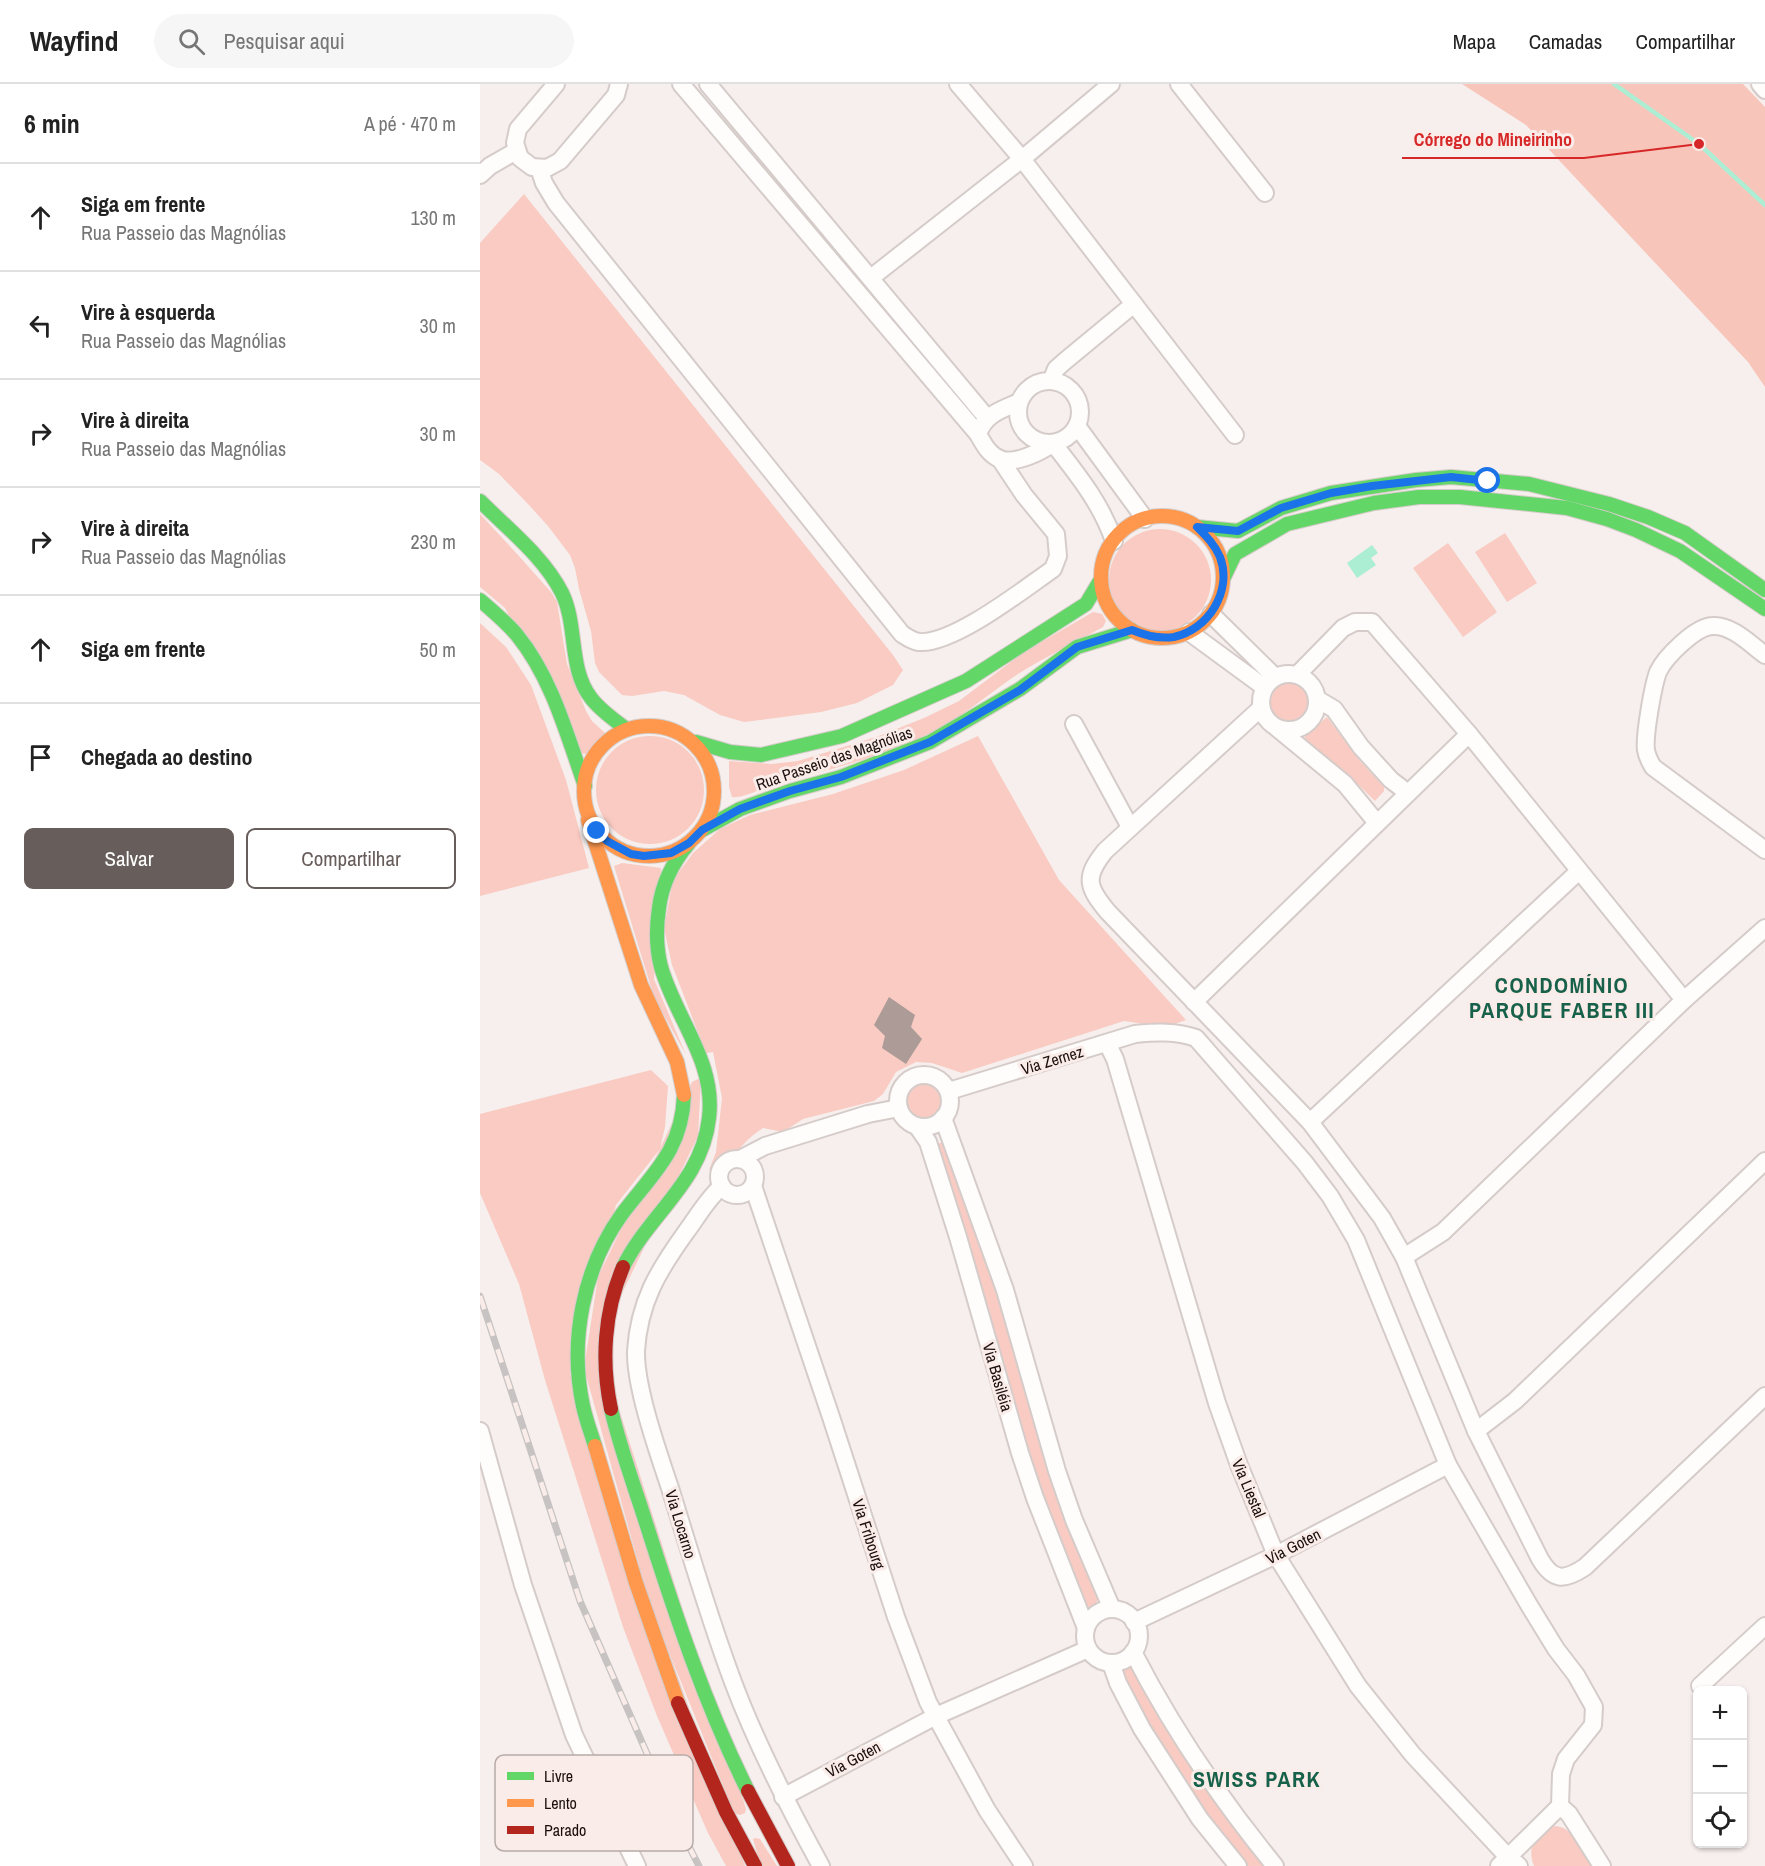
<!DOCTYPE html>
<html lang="pt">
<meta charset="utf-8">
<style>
body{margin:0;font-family:"Archivo Narrow",sans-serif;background:#f6f6f6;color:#222}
.controls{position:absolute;right:18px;bottom:18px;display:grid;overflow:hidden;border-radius:9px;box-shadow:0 2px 4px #0004}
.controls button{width:54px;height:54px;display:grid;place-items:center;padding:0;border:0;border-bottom:2px solid #e0e0e0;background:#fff;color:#222;font:30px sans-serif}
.stop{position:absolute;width:18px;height:18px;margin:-14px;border:4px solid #1a73e8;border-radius:50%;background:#fff}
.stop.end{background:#1a73e8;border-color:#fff;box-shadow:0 2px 6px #0008}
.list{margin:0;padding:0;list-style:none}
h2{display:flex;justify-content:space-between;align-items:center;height:78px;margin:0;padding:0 24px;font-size:26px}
h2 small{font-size:20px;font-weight:400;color:#767676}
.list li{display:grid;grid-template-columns:39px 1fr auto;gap:18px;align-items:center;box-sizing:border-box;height:108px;padding:0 24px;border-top:2px solid #e0e0e0}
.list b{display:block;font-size:22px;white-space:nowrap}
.list p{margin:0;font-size:20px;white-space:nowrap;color:#767676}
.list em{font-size:20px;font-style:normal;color:#767676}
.actions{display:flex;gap:12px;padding:18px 24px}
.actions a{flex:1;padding:14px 0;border:2px solid #675d5b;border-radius:9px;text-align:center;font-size:21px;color:#675d5b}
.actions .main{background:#675d5b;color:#fff}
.icon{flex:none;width:33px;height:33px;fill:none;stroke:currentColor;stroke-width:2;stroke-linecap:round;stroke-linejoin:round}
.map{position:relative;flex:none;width:1285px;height:1782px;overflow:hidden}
header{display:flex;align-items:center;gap:36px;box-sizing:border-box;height:84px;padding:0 30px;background:#fff;border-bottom:2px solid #e0e0e0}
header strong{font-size:28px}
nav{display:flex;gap:33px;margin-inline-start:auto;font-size:21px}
.search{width:420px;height:54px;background:#f6f6f6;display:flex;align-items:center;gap:15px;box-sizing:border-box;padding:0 21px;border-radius:33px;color:#767676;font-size:22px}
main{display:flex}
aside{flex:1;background:#fff}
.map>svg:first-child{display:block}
.green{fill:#f9cbc2}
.forest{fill:#f8c5ba}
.water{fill:#aceed4}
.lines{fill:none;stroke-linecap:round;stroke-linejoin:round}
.stream{stroke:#aceed4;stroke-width:4.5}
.building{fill:#ac9b97}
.street-casing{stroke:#d5ccc9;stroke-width:20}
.fast-casing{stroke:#d5ccc9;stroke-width:16}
.slow-casing{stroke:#d5ccc9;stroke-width:16}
.jam-casing{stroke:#d5ccc9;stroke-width:16}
.street{stroke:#fefdfc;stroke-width:16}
.fast{stroke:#63d668;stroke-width:14}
.slow{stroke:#ff974d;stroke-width:14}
.jam{stroke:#b3261e;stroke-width:14}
.rail-casing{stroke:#c6c3c2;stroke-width:7}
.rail{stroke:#faece9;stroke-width:4.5;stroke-dasharray:14;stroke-linecap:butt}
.route{stroke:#1a73e8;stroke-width:8}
.labels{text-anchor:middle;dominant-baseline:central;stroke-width:6;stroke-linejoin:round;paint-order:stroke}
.street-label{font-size:16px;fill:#1a0f0c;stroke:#faece9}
.district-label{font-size:22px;font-weight:bold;letter-spacing:1.5px;fill:#17614a;stroke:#faece9}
.key{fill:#faece9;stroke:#b7aaa7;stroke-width:1.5}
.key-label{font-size:16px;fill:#1a0f0c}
.leader{fill:none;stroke:#d62828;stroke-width:2}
.callout-dot{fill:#d62828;stroke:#faece9;stroke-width:2}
.callout-label{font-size:18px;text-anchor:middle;font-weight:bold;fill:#d62828;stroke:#faece9;stroke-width:6;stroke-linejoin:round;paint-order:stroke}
</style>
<header>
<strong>Wayfind</strong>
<div class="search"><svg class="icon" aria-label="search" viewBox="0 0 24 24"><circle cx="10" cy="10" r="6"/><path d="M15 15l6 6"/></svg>Pesquisar aqui</div>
<nav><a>Mapa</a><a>Camadas</a><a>Compartilhar</a></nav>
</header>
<main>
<aside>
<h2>6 min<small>A pé · 470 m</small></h2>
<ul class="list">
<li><svg class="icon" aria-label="ahead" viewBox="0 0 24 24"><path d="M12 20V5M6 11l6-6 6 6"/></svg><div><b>Siga em frente</b><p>Rua Passeio das Magnólias</p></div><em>130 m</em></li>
<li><svg class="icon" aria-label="left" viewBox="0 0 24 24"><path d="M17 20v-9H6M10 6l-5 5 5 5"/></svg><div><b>Vire à esquerda</b><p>Rua Passeio das Magnólias</p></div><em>30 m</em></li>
<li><svg class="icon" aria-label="right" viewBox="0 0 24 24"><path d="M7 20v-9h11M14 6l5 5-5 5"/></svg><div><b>Vire à direita</b><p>Rua Passeio das Magnólias</p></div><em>30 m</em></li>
<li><svg class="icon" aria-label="right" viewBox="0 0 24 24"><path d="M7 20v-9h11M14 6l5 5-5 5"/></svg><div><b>Vire à direita</b><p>Rua Passeio das Magnólias</p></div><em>230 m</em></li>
<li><svg class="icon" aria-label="ahead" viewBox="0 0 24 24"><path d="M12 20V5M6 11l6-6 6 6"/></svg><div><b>Siga em frente</b></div><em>50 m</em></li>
<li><svg class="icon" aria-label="arrive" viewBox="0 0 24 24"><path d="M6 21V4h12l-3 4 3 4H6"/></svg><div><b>Chegada ao destino</b></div></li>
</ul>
<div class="actions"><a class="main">Salvar</a><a>Compartilhar</a></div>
</aside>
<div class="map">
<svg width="1285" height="1782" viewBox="0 0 1285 1782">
<rect width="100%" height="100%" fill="#f6efed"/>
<g class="green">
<polygon points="44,110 413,571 423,586 413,601 377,619 341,628 264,638 240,631 204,611 184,607 152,612 142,611 119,588 115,579 111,547 99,505 95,484 90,471 68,442 48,420 19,390 0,376 0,159"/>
<polygon points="0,430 38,471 71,508 77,518 87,580 106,627 112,637 125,649 108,671 102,669 25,524 0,503"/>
<circle cx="680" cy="496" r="51"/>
<polygon points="1025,449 1057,499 1027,518 995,468"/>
<polygon points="968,459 1017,528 983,553 933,484"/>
<path d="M613,528L622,530L626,537L623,543C594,559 563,574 535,592C506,612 479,635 448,650C400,673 346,687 296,700C284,703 262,715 252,713L249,703V677L292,680L318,677L399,652L444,634L479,617L544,568Z"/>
<polygon points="0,539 26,563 51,601 86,696 109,784 0,812"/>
<circle cx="808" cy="618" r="21"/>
<polygon points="847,633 879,676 904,703 904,707 895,717 863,686 824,657 825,652"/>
<path d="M498,652L579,796L706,936L686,943L644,937L482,989L452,979L436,978L416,988L403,1010L394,1017L323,1035L303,1048L283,1044C274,1050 268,1055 261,1063C252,1073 240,1079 229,1086L236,1068L242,1014L233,968L226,969L192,881L184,844L193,796L213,769L240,745L270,731L353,710L424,686Z"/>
<circle cx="170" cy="706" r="54"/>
<polygon points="142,779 181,784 174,895 206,971 174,913 134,782"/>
<polygon points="171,986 188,1002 185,1043 180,1065 136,1121 90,1289 265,1782 246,1782 228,1749 177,1632 143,1543 65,1296 39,1200 0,1109 0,1030"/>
<circle cx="443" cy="1016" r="22"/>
<polygon points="218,995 221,996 218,1052 118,1259 266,1725 265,1729 260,1731 254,1729 170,1521 104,1284 118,1193 212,998"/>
<polygon points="463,1057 511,1189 564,1369 619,1514 609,1531 604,1528 548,1371 457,1061"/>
<path d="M651,1582L654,1583L788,1782H762C749,1767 736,1752 724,1735C711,1716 642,1602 644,1586Z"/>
<path d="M1072,1742C1094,1741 1102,1766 1112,1782H1054C1047,1764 1054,1750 1072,1742Z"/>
<polygon points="275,1754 280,1755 297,1782 281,1782 273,1755"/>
</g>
<polygon class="forest" points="982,0 1263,0 1285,23 1285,303 1268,278 1046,41"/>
<polygon class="water" points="892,461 898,469 891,474 896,481 877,494 867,479"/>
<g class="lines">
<polyline class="stream" points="1134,0 1219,60 1285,121"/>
</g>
<polygon class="building" points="409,913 435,931 431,943 442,955 426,980 402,964 405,952 394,941"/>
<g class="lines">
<g class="street-casing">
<g id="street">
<polyline points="76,0 38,45 35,59 40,74 52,83 67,84 80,77 136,11 139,0"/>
<polyline points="201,0 498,350"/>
<polyline points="228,0 507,334"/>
<polyline points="478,0 542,75 755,351"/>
<polyline points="699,0 785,109"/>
<polyline points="1280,0 1285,6"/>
<path d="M59,84L64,99L76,119L422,550C428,554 432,557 439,558C473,561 544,505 573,485L578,472L576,450L544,411L520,375"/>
<polyline points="0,91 10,82 36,67"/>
<polyline points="392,193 542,75 631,0"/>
<circle cx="569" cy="328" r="31"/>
<polyline points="571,297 576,285 585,277 654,220"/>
<path d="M539,318C521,326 505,330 498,350C503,359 509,371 520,375C534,381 561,368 573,359C597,390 621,419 634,457"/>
<polyline points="597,342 665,435"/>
<polyline points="731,530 795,593"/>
<polyline points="709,548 784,603"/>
<path d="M1285,571C1270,560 1252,541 1233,542C1216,542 1185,573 1178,588C1173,602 1164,652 1166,666C1167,672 1170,678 1173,683L1285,766"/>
<circle cx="809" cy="618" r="28"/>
<polyline points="817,591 863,544 875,538 892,538 989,650 1204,916"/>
<polyline points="837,615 854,625 881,663 911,696 928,709"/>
<path d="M781,624L625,767C604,793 607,803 628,828L830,1038L902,1134L924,1173L996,1347L1060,1475C1073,1497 1084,1497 1105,1483L1285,1312"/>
<polyline points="594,640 650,743"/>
<polyline points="797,644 865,700 897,739"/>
<polyline points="714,918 989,650"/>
<polyline points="627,959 635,975 737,1319 759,1381 796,1471 878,1602 933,1671 1027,1772 1039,1782"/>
<circle cx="444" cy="1017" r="26"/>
<path d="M469,1007L655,950C676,948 696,947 716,954L825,1079L850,1112L876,1156L968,1381L1049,1521L1076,1565L1096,1591L1114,1623L1113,1641L1086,1675L1081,1690L1080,1722"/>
<polyline points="463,1034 525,1206 577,1387 594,1436 632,1525"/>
<polyline points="830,1038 1099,787"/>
<polyline points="437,1042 448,1058 478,1153 540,1369 555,1414 606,1544"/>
<polyline points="260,1075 285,1062 388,1030 419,1024"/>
<circle cx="257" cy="1093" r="18"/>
<path d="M242,1102C227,1115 218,1132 206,1148C178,1187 159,1218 156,1267C155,1303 178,1368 190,1404C210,1468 229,1534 253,1598C277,1662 308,1722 341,1782"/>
<polyline points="273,1102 351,1333 416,1533 448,1618 507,1726 544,1782"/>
<polyline points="924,1173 963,1148 1204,916 1285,844"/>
<polyline points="0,1347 43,1501 94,1651 157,1782"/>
<polyline points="996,1347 1035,1317 1285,1077"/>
<circle cx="632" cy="1552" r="27"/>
<polyline points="654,1538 796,1471 968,1381"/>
<path d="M653,1568C692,1644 741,1716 795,1782"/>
<polyline points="631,1579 638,1599 662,1645 720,1735 758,1782"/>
<polyline points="1220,1602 1285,1542"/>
<polyline points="303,1713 456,1632 608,1565"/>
<polyline points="1080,1722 1089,1730 1122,1782"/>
<polyline points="1019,1782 1080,1722"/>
</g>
</g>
<g class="fast-casing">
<g id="fast">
<path d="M0,417C28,445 64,473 82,509C98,542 88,584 111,614C120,626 133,635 145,644"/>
<polyline points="717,443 758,447 801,424 851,409 936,396 971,393 1049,400 1129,420 1168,433 1205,449 1285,506"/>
<polyline points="743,495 755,470 807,440 894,419 939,413 980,413 1087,424 1127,435 1156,446 1200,467 1285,525"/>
<path d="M0,516C13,527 26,538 37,551C72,594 87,651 105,702"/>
<polyline points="216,658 250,668 281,671 362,652 486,597 606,520 621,495"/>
<polyline points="222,746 260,725 310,707 361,693 450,658 540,605 597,563 652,546"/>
<path d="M143,1183C169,1130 222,1098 229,1034C236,978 196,935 181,883C176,864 176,844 179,824C182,799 193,778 209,759"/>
<path d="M131,1325C140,1364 154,1401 166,1439C195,1530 225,1621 268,1707"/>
<path d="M115,1362C111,1349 106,1336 103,1322C89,1257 103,1184 142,1130C173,1089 202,1067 204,1011"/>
</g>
</g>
<g class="slow-casing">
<g id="slow">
<circle cx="682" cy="493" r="61"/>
<circle cx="169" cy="707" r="65"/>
<polyline points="108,736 161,901 197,978 204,1011"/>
<polyline points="115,1362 156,1499 198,1619"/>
</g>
</g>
<g class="jam-casing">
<g id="jam">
<path d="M131,1325C121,1278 124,1228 143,1183"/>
<polyline points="198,1619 246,1728 275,1782"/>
<polyline points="268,1707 308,1782"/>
</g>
</g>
<use href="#street" class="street"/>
<use href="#fast" class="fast"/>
<use href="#slow" class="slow"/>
<use href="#jam" class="jam"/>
<g class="rail-casing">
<polyline id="rail" points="0,1212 100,1517 201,1747 219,1782"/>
</g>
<use href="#rail" class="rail"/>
</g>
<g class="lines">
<path class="route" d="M117,747L127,757L151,770L164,772L191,769L209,759L222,746L260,725L310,707L361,693L450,658L540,606L597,563L652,546C666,552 679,555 694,553C728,546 753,507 740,473C735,461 727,453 717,443L758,447L801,424L851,409L892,402L971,393L1008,397"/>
</g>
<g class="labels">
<g class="street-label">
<text transform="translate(354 674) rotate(-19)">Rua Passeio das Magnólias</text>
<text transform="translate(572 976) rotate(-17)">Via Zernez</text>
<text transform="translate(518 1293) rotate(74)">Via Basiléia</text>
<text transform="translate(769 1404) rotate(67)">Via Liestal</text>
<text transform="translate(201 1440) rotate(73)">Via Locarno</text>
<text transform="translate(389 1450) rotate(72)">Via Fribourg</text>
<text transform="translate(813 1462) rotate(-27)">Via Goten</text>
<text transform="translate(373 1675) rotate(-28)">Via Goten</text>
</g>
<g class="district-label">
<text x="1082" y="901">CONDOMÍNIO<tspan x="1082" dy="25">PARQUE FABER III</tspan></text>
<text x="777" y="1695">SWISS PARK</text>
</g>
</g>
<rect x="15" y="1671" width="198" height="96" rx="9" class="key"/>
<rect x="27" y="1688" width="27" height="8" fill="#63d668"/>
<rect x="27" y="1715" width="27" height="8" fill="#ff974d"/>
<rect x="27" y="1742" width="27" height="8" fill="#b3261e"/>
<g class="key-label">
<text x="64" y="1698">Livre</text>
<text x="64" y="1725">Lento</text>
<text x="64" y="1752">Parado</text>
</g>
<path class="leader" d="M1219 60L1104 74H922"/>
<circle class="callout-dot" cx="1219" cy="60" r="6"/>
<g class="callout-label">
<text x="1013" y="62">Córrego do Mineirinho</text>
</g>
</svg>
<div class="controls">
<button>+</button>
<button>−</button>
<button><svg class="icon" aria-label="locate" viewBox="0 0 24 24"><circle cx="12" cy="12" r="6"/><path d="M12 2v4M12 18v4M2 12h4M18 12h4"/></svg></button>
</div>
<div class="stop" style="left:1008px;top:397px"></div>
<div class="stop end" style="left:117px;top:747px"></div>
</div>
</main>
